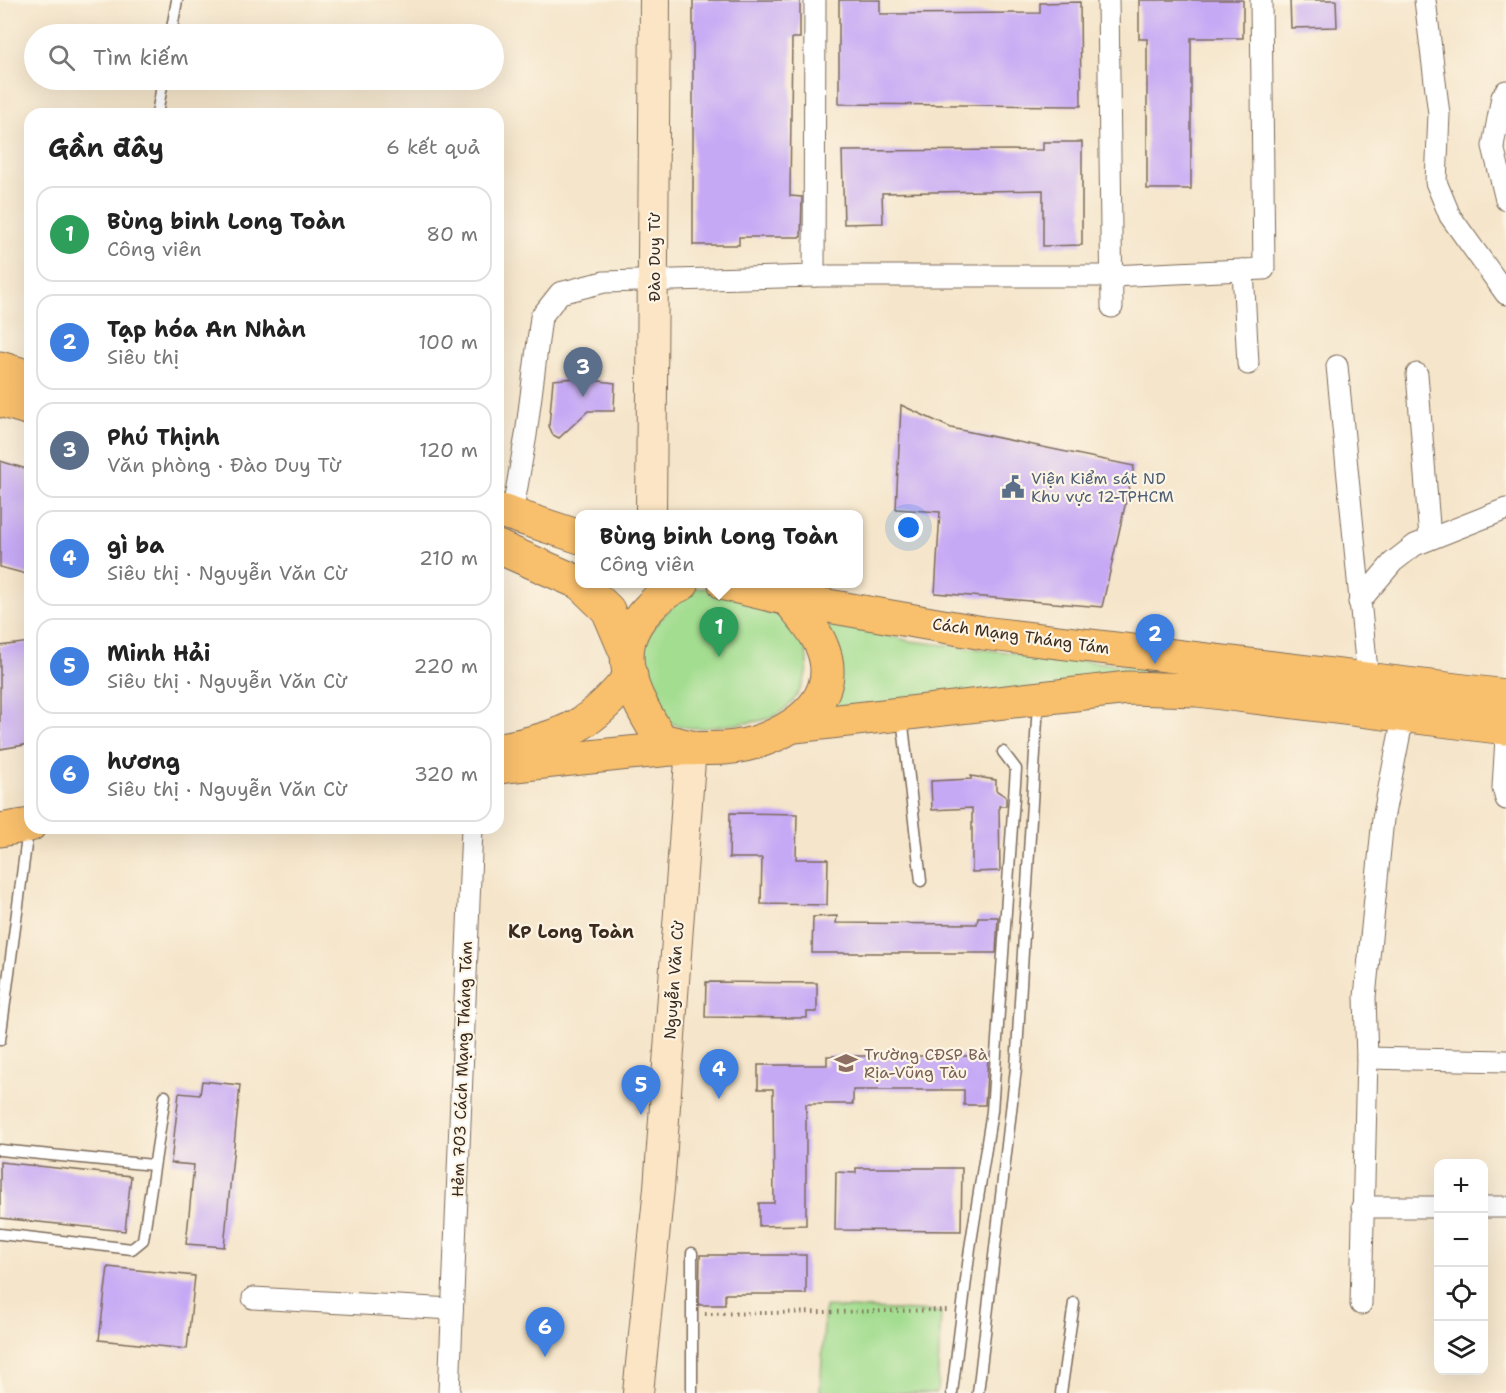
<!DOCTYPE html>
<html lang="vi">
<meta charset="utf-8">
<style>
body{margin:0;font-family:"Shantell Sans",sans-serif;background:#f2f2f2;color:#222}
.controls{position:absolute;right:18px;bottom:18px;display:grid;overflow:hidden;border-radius:12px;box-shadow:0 6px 24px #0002}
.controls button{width:54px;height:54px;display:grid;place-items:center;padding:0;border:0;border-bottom:2px solid #e0e0e0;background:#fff;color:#222;font:30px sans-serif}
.you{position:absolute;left:909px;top:528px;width:21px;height:21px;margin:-15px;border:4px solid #fff;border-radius:50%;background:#1a73e8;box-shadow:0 0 0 9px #1a73e833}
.badge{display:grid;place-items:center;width:39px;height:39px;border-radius:50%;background:#ea580c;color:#fff;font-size:20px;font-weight:700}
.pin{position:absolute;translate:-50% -50px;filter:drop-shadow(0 2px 3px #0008)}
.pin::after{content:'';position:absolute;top:32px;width:21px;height:18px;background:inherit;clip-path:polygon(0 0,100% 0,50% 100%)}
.popup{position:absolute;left:575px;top:510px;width:288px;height:78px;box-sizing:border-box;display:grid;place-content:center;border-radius:12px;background:#fff;filter:drop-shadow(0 2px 4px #0005);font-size:20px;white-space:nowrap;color:#767676}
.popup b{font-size:22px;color:#222}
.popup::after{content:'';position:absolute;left:50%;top:100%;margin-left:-12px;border:12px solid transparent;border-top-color:#fff}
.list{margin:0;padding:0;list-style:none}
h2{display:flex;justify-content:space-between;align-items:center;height:78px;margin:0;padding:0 24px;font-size:26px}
h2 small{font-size:20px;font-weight:400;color:#767676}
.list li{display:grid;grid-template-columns:39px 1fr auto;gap:18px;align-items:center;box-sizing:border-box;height:96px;margin:0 12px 12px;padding:0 12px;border:2px solid #e0e0e0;border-radius:18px}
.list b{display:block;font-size:22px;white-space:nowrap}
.list p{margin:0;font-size:20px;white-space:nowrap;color:#767676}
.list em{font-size:20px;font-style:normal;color:#767676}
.icon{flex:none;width:33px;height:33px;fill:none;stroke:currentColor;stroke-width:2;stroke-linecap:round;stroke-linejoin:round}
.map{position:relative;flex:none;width:1506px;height:1393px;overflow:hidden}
.search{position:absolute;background:#fff;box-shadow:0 6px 24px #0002;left:24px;top:24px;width:480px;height:66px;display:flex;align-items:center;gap:15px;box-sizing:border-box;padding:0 21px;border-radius:33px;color:#767676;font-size:22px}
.panel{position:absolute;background:#fff;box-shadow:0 6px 24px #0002;left:24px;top:108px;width:480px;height:726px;border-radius:18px}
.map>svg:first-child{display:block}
.green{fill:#a3dd90;stroke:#6f8457;stroke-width:1.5}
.building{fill:#c6a9f5}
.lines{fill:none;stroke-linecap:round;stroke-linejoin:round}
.lane-casing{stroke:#7c6b5a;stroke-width:13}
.street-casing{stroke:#7c6b5a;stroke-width:23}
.secondary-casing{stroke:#7c6b5a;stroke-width:32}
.primary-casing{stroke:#7c6b5a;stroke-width:35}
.path{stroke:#7c6b5a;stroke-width:4;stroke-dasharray:1.5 4.5;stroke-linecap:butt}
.lane{stroke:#fff;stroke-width:10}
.street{stroke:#fff;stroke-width:21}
.secondary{stroke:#fce5c4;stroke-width:30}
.primary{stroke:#f8bf6c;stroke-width:33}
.labels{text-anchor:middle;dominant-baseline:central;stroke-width:4.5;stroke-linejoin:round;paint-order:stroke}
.street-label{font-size:16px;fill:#3b2a1e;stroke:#fcf5e5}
.service-label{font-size:16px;fill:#4e5e75;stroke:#fcf5e5;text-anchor:start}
.education-label{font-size:16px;fill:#785e54;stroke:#fcf5e5;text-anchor:start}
.neighbourhood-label{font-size:18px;font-weight:bold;fill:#3b2a1e;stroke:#fcf5e5}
</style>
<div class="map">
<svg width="1506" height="1393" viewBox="0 0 1506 1393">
<rect width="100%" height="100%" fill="#fcf5e5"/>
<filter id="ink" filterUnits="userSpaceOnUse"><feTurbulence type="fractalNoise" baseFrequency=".0167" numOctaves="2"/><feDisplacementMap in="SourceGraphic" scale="12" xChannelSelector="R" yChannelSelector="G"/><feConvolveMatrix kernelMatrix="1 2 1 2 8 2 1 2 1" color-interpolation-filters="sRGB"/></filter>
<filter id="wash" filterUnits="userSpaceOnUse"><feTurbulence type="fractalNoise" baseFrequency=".008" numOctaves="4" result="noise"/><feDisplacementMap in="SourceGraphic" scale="24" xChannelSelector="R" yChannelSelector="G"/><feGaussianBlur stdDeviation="1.35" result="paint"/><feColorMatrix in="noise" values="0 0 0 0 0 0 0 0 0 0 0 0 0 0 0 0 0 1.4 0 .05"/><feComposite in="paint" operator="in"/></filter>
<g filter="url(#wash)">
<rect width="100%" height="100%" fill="#f5e5ca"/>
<g class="green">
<path d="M698,588H712L781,609C788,621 800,634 805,648C813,674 797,706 772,717C759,723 741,723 727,725C707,728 682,732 664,719C656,713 637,666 631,654L685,590Z"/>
<polygon points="822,619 910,641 1138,667 1239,683 1238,689 819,714"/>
<polygon points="825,1307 941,1312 937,1393 820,1393"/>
</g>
<g id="blocks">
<g class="building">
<polygon points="693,0 800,0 800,38 792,38 790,196 802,197 801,237 739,237 739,245 693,245"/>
<polygon points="839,0 880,0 880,14 1040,13 1040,3 1080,2 1081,106 839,104"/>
<polygon points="1139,0 1243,0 1243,38 1191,38 1191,189 1147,189 1147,39 1139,39"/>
<polygon points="1290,0 1336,0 1337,27 1291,28"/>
<polygon points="1043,142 1082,142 1082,245 1043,246 1043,190 882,193 883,223 844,224 842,151 1043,150"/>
<polygon points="576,378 615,383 614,411 588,411 559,438 553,435 549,426 553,380"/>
<polygon points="901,405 951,428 1134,466 1102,607 935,593 940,512 896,509"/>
<polygon points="0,461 30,470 30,575 0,567"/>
<polygon points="30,642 30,744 0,749 0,646"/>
<polygon points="971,776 996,780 996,790 1006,797 1006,806 999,806 1000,871 972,872 972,808 932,810 931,781 971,779"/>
<polygon points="730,813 797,814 796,859 828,859 827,905 761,904 762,858 729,858"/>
<polygon points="837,916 836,923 977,924 978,917 998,917 996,953 812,953 813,917"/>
<polygon points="706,982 817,983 817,1012 807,1012 807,1018 705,1017"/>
<polygon points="827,1056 988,1056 985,1105 964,1105 964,1090 853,1090 853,1104 806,1104 806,1225 759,1226 759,1203 774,1203 773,1089 758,1089 758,1065 827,1065"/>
<polygon points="202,1081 240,1085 224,1247 186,1244 194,1165 171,1163 179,1093 200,1095"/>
<polygon points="0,1162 131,1176 125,1231 0,1218"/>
<polygon points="856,1168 962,1168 961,1231 835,1230 836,1172 856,1173"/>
<polygon points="700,1255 806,1255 806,1294 725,1294 725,1305 699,1305"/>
<polygon points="108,1267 195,1276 187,1349 99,1340"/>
</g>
</g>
</g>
<g filter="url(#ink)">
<use href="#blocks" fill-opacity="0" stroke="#7c6b5a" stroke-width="1.5"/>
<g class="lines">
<g class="lane-casing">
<g id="lane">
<polyline points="171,34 177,0"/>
<polyline points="157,114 163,80"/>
<polyline points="902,717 921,881"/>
<polyline points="0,1040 28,830"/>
<polyline points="0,1150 153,1165"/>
<polyline points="0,1234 132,1249 143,1240 165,1096"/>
<polyline points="692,1253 692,1393"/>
<polyline points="952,1393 970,1248 992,1111 1016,769 1003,752"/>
<polyline points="978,1393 1016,1068 1038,703"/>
<polyline points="1061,1393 1074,1303"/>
</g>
</g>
<g class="street-casing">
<g id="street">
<polyline points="1108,0 1112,307"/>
<polyline points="1425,0 1439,114 1436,182 1450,216 1506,294"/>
<polyline points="1506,91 1502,97 1493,146 1506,200"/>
<polyline points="1243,270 1248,364"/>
<polyline points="814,276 815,0"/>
<polyline points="1337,366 1368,681"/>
<polyline points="1417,374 1430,538"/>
<polyline points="512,515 526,435 541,317 560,293 604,282 814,276 1111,276 1264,269 1261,0"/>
<polyline points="1359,602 1393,562 1415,545 1506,509"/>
<polyline points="1506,738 1503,788 1506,799"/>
<polyline points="1367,1058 1506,1061"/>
<polyline points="1362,1207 1438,1207"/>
<polyline points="1484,1207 1506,1207"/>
<polyline points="253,1298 452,1309"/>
<polyline points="1361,1304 1367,1058 1365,997 1383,819 1403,717"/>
<polyline points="449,1393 472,828"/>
</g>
</g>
<g class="secondary-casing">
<g id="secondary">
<polyline points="651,514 655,0"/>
<polyline points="638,1393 659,1188 691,747"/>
</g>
</g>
<g class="primary-casing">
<g id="primary">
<polyline points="0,368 30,377"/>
<polyline points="0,400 30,409"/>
<polyline points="498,510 580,537"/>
<polyline points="498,547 580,583"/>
<polyline points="581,584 608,610 625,650"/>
<path d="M682,584C669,589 658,598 649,608C606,650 635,697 661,740L691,747"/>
<polyline points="725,584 788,599 983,633 1506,696"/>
<polyline points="795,726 1128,688 1197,690 1506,728"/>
<path d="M507,748C568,736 592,724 631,676"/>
<path d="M498,767C552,761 607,755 661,750C682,748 703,749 725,748C774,745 847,707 822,647C815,629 800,614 788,599"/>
<polyline points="0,830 30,825"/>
</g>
</g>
<polyline class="path" points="705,1314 950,1310"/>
<use href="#lane" class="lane"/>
<use href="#street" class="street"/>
<use href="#secondary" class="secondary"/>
<use href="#primary" class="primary"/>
</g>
</g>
<defs>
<g id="civic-bare" transform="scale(1.8)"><path d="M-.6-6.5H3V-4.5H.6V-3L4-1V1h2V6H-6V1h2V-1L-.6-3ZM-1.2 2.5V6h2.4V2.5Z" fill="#5c6f8a" stroke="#fcf5e5" stroke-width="2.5" paint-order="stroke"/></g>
<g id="university-bare" transform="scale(1.8)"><path d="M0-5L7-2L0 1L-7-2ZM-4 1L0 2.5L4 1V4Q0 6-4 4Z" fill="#8d6e63" stroke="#fcf5e5" stroke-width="2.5" paint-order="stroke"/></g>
</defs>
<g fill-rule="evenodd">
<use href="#civic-bare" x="1013" y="487"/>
<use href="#university-bare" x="846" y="1063"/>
</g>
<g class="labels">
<g class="street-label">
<text transform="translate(654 257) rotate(-90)">Đào Duy Từ</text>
<text transform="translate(1021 636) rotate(8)">Cách Mạng Tháng Tám</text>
<text transform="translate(674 980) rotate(-86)">Nguyễn Văn Cừ</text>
<text transform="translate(462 1069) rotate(-88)">Hẻm 703 Cách Mạng Tháng Tám</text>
</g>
<g class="service-label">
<text x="1031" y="478">Viện Kiểm sát ND<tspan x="1031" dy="18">Khu vực 12-TPHCM</tspan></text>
</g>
<g class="education-label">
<text x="864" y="1054">Trường CĐSP Bà<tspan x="864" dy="18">Rịa-Vũng Tàu</tspan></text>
</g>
<g class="neighbourhood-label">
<text x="571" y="932">KP Long Toàn</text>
</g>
</g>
</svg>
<div class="controls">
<button>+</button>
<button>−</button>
<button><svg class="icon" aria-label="locate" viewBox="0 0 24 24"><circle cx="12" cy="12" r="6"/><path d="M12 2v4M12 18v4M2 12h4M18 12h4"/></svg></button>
<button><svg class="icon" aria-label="layers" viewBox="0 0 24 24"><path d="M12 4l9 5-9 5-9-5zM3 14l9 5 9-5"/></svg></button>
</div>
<div class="you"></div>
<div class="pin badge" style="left:719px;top:657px;background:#2e9e5b">1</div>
<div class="popup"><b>Bùng binh Long Toàn</b>Công viên</div>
<div class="pin badge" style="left:1155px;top:664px;background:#3f7fe0">2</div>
<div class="pin badge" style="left:583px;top:397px;background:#5c6f8a">3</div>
<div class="pin badge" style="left:719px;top:1099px;background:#3f7fe0">4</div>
<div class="pin badge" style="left:641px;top:1115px;background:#3f7fe0">5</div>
<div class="pin badge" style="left:545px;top:1357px;background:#3f7fe0">6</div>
<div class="search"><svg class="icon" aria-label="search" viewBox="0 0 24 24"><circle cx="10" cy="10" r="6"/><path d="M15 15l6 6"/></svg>Tìm kiếm</div>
<section class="panel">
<h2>Gần đây<small>6 kết quả</small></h2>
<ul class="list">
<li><span class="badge" style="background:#2e9e5b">1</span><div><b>Bùng binh Long Toàn</b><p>Công viên</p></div><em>80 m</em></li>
<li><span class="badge" style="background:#3f7fe0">2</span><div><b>Tạp hóa An Nhàn</b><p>Siêu thị</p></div><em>100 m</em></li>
<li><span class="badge" style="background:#5c6f8a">3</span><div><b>Phú Thịnh</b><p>Văn phòng · Đào Duy Từ</p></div><em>120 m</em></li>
<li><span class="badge" style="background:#3f7fe0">4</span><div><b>gì ba</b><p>Siêu thị · Nguyễn Văn Cừ</p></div><em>210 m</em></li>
<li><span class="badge" style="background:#3f7fe0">5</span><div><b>Minh Hải</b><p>Siêu thị · Nguyễn Văn Cừ</p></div><em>220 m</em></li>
<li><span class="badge" style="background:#3f7fe0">6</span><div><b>hương</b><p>Siêu thị · Nguyễn Văn Cừ</p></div><em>320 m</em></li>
</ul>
</section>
</div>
